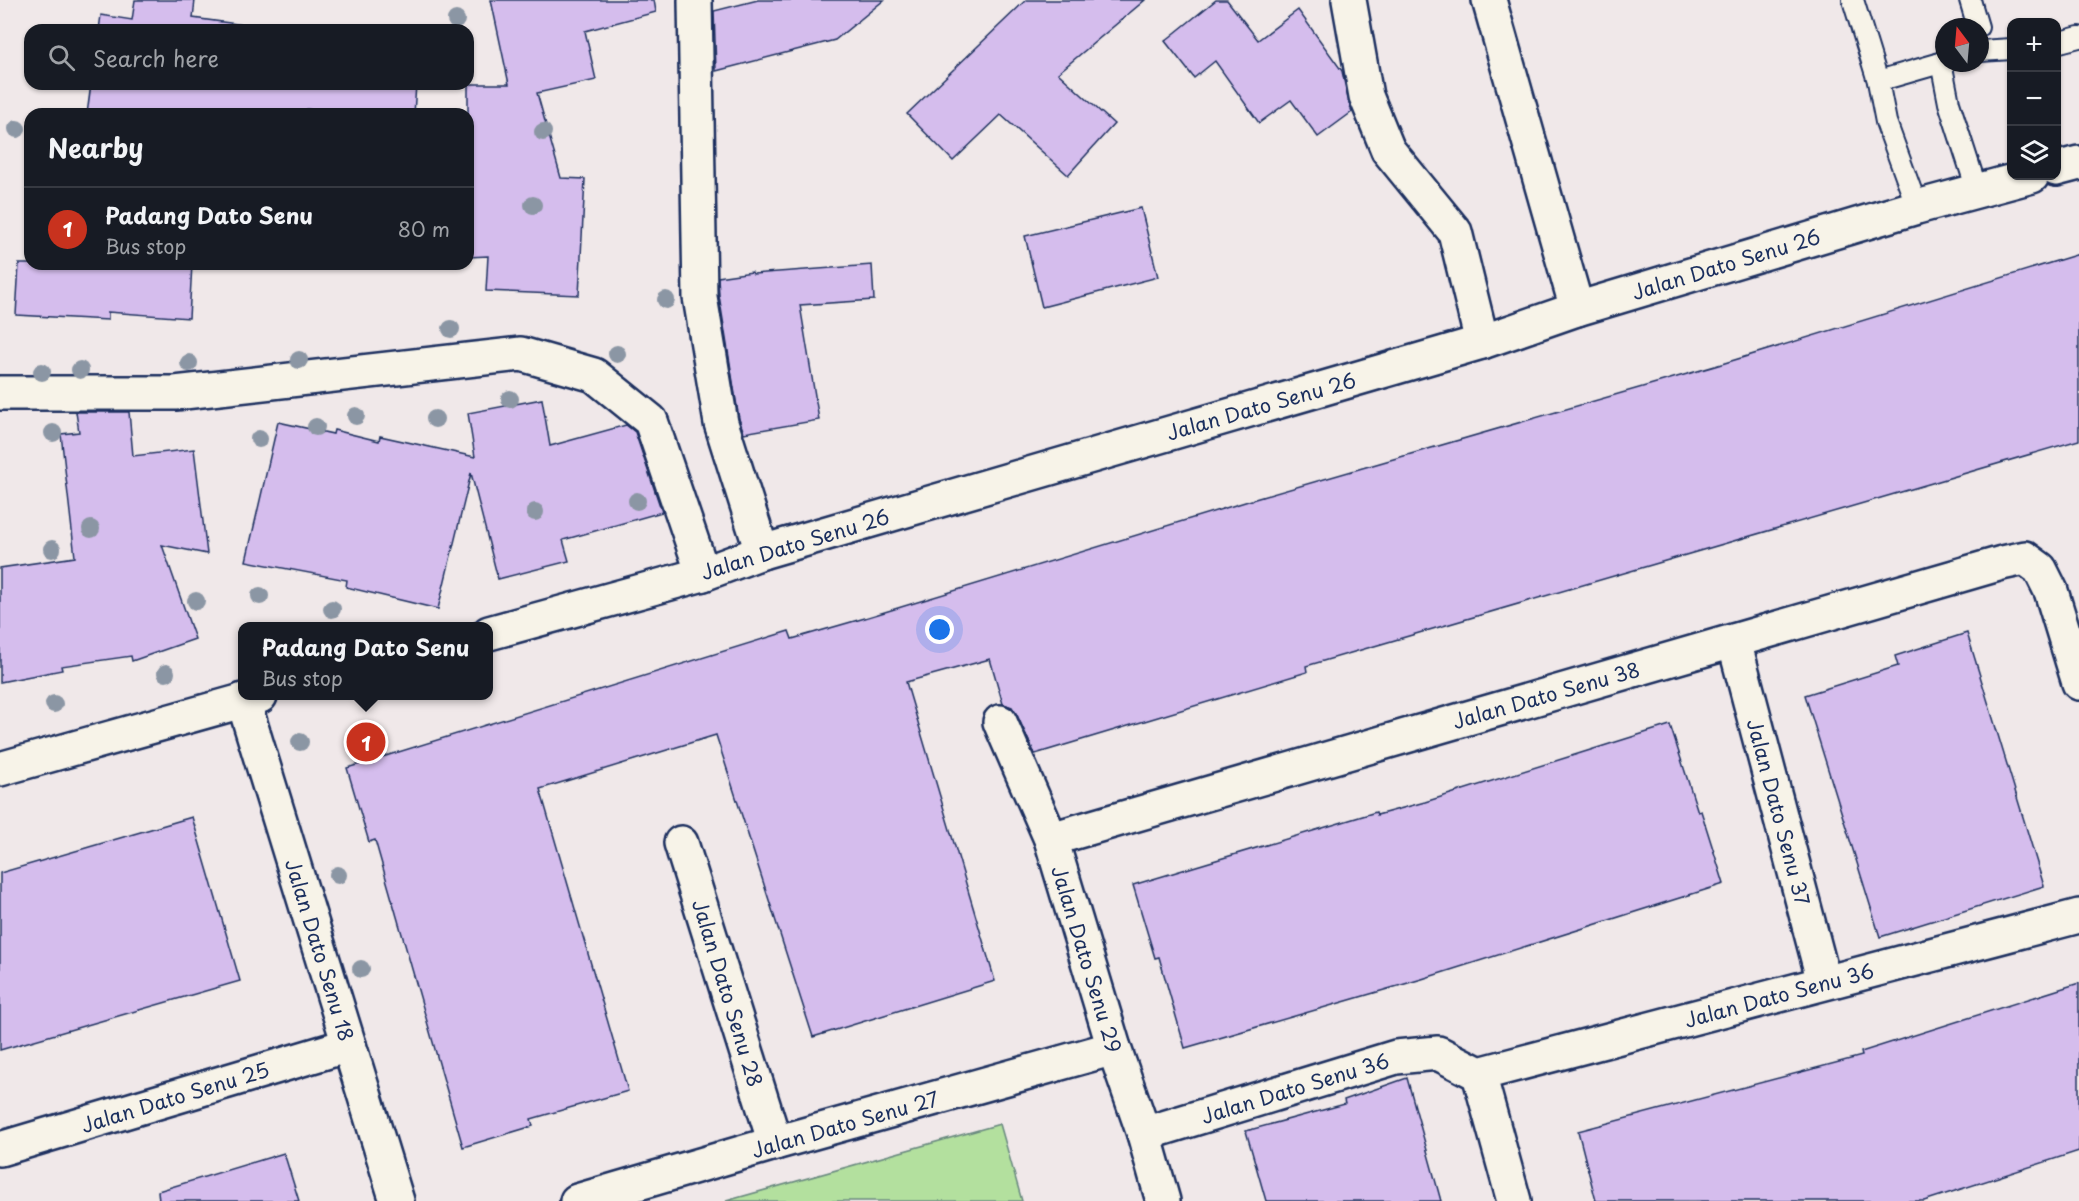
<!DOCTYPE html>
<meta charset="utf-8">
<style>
body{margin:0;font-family:"Playpen Sans",sans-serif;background:#242831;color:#f1f3f6}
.controls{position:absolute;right:18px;top:18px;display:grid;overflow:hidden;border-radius:12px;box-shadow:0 2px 4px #0004}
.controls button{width:54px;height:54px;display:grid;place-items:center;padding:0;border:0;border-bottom:2px solid #363941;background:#171b24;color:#f1f3f6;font:30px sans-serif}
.compass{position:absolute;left:1935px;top:18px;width:54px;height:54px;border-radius:50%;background:#171b24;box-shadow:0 2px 4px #0004;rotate:344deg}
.you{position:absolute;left:940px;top:630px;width:21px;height:21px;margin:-15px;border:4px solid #fff;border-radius:50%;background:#1a73e8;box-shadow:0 0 0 9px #1a73e833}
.badge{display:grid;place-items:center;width:39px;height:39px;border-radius:50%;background:#c8321e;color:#fff;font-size:20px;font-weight:700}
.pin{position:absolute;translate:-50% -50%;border:3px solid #fff;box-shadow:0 2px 6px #0006}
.popup{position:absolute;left:238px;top:622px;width:255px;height:78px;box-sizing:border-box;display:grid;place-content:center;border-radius:12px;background:#171b24;filter:drop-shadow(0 2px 4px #0005);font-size:20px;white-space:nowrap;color:#9ea1a6}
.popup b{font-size:22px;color:#f1f3f6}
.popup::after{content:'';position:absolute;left:50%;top:100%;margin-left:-12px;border:12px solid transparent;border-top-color:#171b24}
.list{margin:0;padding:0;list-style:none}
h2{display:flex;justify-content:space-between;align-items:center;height:78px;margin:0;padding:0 24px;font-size:26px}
h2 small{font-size:20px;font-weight:400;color:#9ea1a6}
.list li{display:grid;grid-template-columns:39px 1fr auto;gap:18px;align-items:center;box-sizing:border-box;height:84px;padding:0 24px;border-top:2px solid #363941}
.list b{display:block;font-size:22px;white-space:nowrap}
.list p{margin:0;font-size:20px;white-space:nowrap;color:#9ea1a6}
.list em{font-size:20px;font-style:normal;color:#9ea1a6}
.icon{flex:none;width:33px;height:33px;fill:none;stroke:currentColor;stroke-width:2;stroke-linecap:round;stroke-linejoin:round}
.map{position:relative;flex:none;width:2079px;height:1201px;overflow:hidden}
.search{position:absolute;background:#171b24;box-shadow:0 2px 4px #0004;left:24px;top:24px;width:450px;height:66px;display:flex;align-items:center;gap:15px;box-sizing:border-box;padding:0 21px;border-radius:18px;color:#9ea1a6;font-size:22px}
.panel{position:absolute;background:#171b24;box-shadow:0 2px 4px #0004;left:24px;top:108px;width:450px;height:162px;border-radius:18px}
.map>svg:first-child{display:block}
.green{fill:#b3e09e;stroke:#67887e;stroke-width:1.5}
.building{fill:#d5bded;stroke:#1b2f5e;stroke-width:1.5}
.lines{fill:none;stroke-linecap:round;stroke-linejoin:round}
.lane-casing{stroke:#1b2f5e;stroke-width:24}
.street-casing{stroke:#1b2f5e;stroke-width:38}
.lane{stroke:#f7f3e8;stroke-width:20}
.street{stroke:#f7f3e8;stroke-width:33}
.tree{fill:#8b96a4}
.labels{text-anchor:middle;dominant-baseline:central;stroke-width:6;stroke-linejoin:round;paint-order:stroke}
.street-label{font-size:20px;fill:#1b2f5e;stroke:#f7f3e8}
</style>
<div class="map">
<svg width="2079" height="1201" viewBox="0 0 2079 1201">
<rect width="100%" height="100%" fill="#f0e8e9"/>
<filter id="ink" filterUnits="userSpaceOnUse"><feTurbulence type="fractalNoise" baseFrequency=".0167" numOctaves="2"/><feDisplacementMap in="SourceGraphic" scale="12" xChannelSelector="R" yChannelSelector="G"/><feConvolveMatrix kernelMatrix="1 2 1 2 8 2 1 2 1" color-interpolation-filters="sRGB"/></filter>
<g filter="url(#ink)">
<polygon class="green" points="1000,1124 1022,1201 726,1201"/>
<g class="building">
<polygon points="135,0 195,0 193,18 281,30 99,30 101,15 132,20"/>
<polygon points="491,0 654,0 656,12 585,31 596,80 537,93 561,178 585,179 579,295 486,291 488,256 468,257 468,84 509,84"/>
<polygon points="758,0 884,0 835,40 716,71 714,11"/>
<polygon points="1026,0 1145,0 1058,73 1114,124 1068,175 1001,115 953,161 907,114"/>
<polygon points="1216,0 1227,0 1258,40 1298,10 1342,71 1348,99 1352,112 1318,137 1291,100 1259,123 1215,61 1194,78 1165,41"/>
<polygon points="91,84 416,84 414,114 339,114 307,109 306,114 87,114"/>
<polygon points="1141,208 1158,277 1042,307 1025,236"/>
<polygon points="2079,254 2079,440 1306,666 1307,672 1035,754 1017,715 1012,707 1003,704 990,659 906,682 995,981 813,1037 716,735 540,789 628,1091 531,1119 533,1126 463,1147 375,840 369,842 347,768 789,631 792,639 865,618 1255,499 1715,366"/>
<polygon points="19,264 192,264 189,318 108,312 108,320 16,315"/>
<polygon points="872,265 874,300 800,305 819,420 744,433 739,419 719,295 718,277 752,272 753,274"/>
<polygon points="542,399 550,446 626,425 635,432 662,512 563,540 569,561 498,579 471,473 438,609 346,587 347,580 246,561 278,422 333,434 334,430 379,441 380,436 475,457 468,413"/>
<polygon points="76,412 129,412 133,456 194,449 207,554 162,545 195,639 132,661 131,656 61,666 62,670 0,682 0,568 75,557 61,434 79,432"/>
<polygon points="1967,633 2044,886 1880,937 1805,695 1898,666 1895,656"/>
<polygon points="1670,725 1698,812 1701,811 1724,884 1422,979 1185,1048 1159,957 1155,958 1133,885 1376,812 1377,815 1425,802"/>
<polygon points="192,817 240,981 0,1050 0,873"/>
<polygon points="2079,983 2079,1151 1924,1201 1596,1201 1578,1131 1862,1056 1861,1052"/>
<polygon points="1407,1078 1441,1201 1266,1201 1246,1131 1345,1104 1344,1100"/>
<polygon points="284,1153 299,1201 159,1201 158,1191"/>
</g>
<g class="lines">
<g class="lane-casing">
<g id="lane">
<polyline points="1853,0 1878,81 1886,122 1917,207"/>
<polyline points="1970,0 1978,27"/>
<polyline points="2056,43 2079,37"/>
<polyline points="1980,51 2012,49"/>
<polyline points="1941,62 1949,103 1977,190"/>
<polyline points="1878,81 1944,62"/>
</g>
</g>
<g class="street-casing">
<g id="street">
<polyline points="695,0 700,297 721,423 762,552"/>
<polyline points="1349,0 1366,96 1388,150 1455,232 1482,342"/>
<polyline points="1489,0 1577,309"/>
<polyline points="2056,169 2079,163"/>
<polyline points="0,393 175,393 521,354 594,375 651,421 703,574"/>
<polyline points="489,633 703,574 762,552 1482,342 1577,309 1917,207 2032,176"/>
<polyline points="1734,641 1824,982"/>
<polyline points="243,700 397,1201"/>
<polyline points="1000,722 1051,839 1114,1048 1144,1134 1163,1201"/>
<polyline points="0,769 260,696"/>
<polyline points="1051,839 2002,563 2025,558 2040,569 2051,591 2079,683"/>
<polyline points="681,843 775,1143"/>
<polyline points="1479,1074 1514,1201"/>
<polyline points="1144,1134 1396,1057 1438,1053 1479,1074 2079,916"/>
<polyline points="0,1149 349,1045"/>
<polyline points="577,1201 775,1143 1114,1048"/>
</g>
</g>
<use href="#lane" class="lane"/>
<use href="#street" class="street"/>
</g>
<g class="tree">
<circle cx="456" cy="20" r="9"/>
<circle cx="17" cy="129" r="9"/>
<circle cx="543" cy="132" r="9"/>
<circle cx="533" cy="205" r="9"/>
<circle cx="666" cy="300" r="9"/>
<circle cx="451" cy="329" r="9"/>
<circle cx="617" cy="354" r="9"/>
<circle cx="299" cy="360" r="9"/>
<circle cx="189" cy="363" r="9"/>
<circle cx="80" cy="370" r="9"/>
<circle cx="42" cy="372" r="9"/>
<circle cx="510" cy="399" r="9"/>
<circle cx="356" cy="416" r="9"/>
<circle cx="435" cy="419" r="9"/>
<circle cx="316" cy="427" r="9"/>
<circle cx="53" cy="433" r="9"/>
<circle cx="259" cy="439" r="9"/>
<circle cx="637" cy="501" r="9"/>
<circle cx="535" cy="512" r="9"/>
<circle cx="91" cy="529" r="9"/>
<circle cx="52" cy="549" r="9"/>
<circle cx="260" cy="596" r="9"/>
<circle cx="196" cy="601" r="9"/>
<circle cx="332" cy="609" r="9"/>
<circle cx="166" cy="673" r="9"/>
<circle cx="54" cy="704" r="9"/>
<circle cx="300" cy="742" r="9"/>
<circle cx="338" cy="875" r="9"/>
<circle cx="361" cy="969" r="9"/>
</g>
</g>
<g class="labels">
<g class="street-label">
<text transform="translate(1726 264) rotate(-17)">Jalan Dato Senu 26</text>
<text transform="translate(1261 406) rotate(-16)">Jalan Dato Senu 26</text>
<text transform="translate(795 544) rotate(-17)">Jalan Dato Senu 26</text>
<text transform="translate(1546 695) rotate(-16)">Jalan Dato Senu 38</text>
<text transform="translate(1779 812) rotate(75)">Jalan Dato Senu 37</text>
<text transform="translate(320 950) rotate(73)">Jalan Dato Senu 18</text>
<text transform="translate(1087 959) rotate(73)">Jalan Dato Senu 29</text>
<text transform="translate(728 993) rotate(73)">Jalan Dato Senu 28</text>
<text transform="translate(1779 995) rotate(-15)">Jalan Dato Senu 36</text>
<text transform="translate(1295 1088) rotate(-17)">Jalan Dato Senu 36</text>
<text transform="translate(175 1097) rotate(-17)">Jalan Dato Senu 25</text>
<text transform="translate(845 1124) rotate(-16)">Jalan Dato Senu 27</text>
</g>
</g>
</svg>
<div class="controls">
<button>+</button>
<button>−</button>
<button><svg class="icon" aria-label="layers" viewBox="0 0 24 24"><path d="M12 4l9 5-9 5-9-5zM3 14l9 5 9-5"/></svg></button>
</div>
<svg class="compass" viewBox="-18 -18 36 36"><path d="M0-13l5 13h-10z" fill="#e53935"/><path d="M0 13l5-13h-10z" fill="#9ea1a6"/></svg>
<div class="you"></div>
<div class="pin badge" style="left:366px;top:742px">1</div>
<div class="popup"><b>Padang Dato Senu</b>Bus stop</div>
<div class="search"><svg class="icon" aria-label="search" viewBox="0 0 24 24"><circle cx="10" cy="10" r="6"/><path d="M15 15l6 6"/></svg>Search here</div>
<section class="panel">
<h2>Nearby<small></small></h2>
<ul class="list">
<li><span class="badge">1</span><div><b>Padang Dato Senu</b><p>Bus stop</p></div><em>80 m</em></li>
</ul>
</section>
</div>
